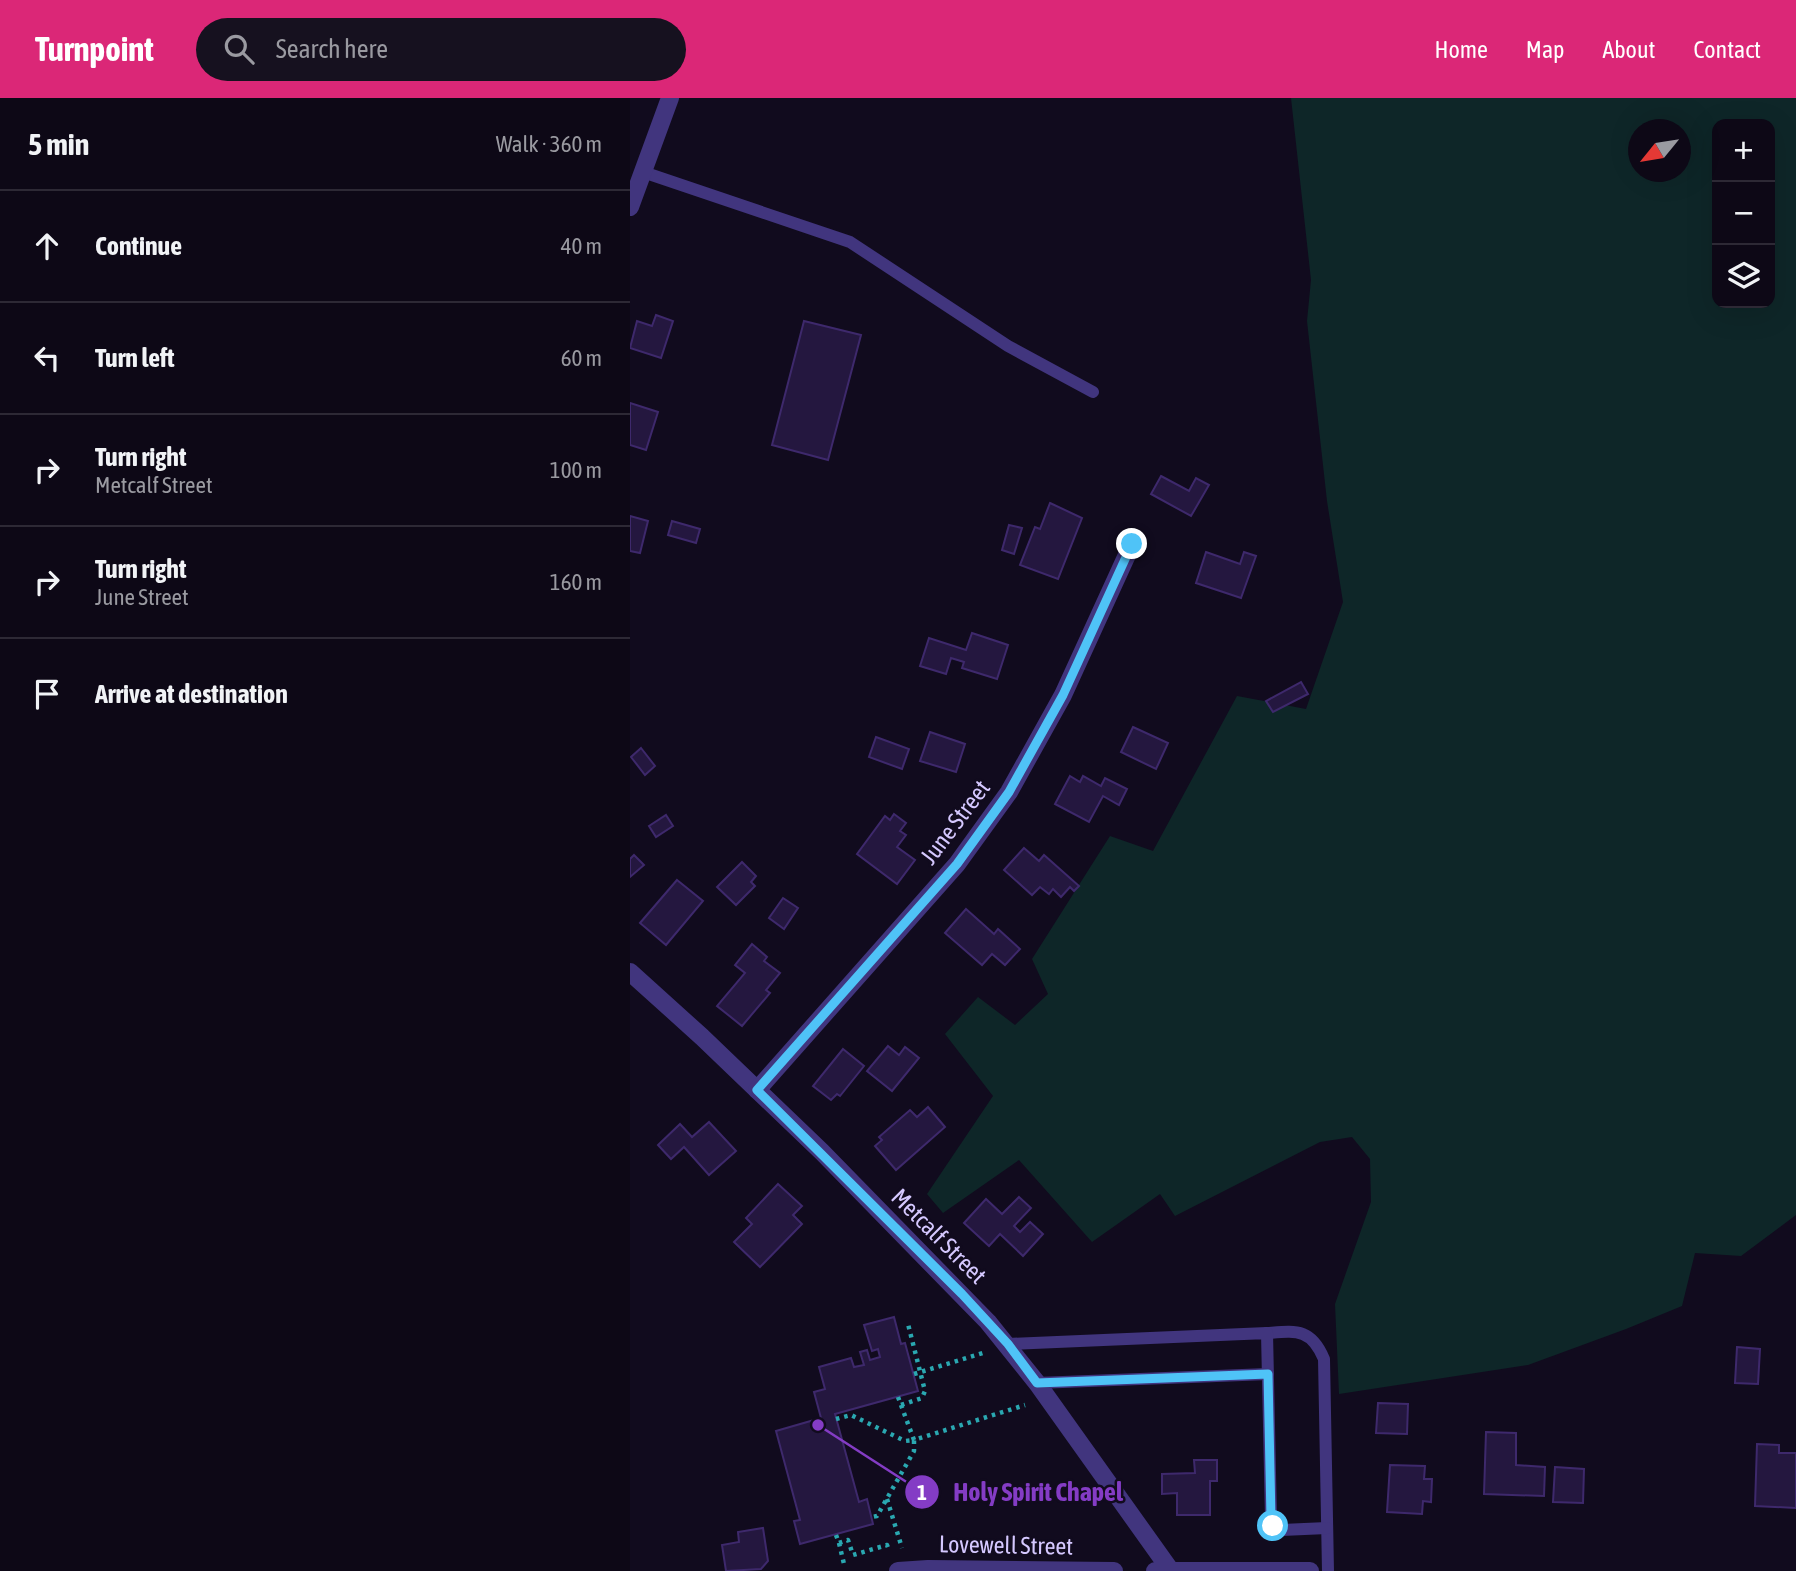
<!DOCTYPE html>
<meta charset="utf-8">
<style>
body{margin:0;font-family:"Asap Condensed",sans-serif;background:#16111f;color:#f1f3f6}
.controls{position:absolute;right:21px;top:21px;display:grid;overflow:hidden;border-radius:14px;box-shadow:0 7px 28px #0002}
.controls button{width:63px;height:63px;display:grid;place-items:center;padding:0;border:0;border-bottom:2px solid #2d2935;background:#0d0816;color:#f1f3f6;font:35px sans-serif}
.compass{position:absolute;left:998px;top:21px;width:63px;height:63px;border-radius:50%;background:#0d0816;box-shadow:0 7px 28px #0002;rotate:240deg}
.stop{position:absolute;width:21px;height:21px;margin:-16px;border:5px solid #4fc3f7;border-radius:50%;background:#fff}
.stop.end{background:#4fc3f7;border-color:#fff;box-shadow:0 2px 7px #0008}
.list{margin:0;padding:0;list-style:none}
h2{display:flex;justify-content:space-between;align-items:center;height:91px;margin:0;padding:0 28px;font-size:30px}
h2 small{font-size:23px;font-weight:400;color:#9a9aa1}
.list li{display:grid;grid-template-columns:46px 1fr auto;gap:21px;align-items:center;box-sizing:border-box;height:112px;padding:0 28px;border-top:2px solid #2d2935}
.list b{display:block;font-size:26px;white-space:nowrap}
.list p{margin:0;font-size:23px;white-space:nowrap;color:#9a9aa1}
.list em{font-size:23px;font-style:normal;color:#9a9aa1}
.icon{flex:none;width:38px;height:38px;fill:none;stroke:currentColor;stroke-width:2;stroke-linecap:round;stroke-linejoin:round}
.map{position:relative;flex:none;width:1166px;height:1473px;overflow:hidden}
header{display:flex;align-items:center;gap:42px;box-sizing:border-box;height:98px;padding:0 35px;background:#db2777;color:#fff}
header strong{font-size:33px}
nav{display:flex;gap:38px;margin-inline-start:auto;font-size:24px}
.search{width:490px;height:63px;background:#16111f;display:flex;align-items:center;gap:18px;box-sizing:border-box;padding:0 24px;border-radius:38px;color:#9a9aa1;font-size:26px}
main{display:flex}
aside{flex:1;background:#0d0816}
.map>svg:first-child{display:block}
.green{fill:#0e2628;fill-rule:evenodd}
.building{fill:#24173f;stroke:#3e296c;stroke-width:2}
.lines{fill:none;stroke-linecap:round;stroke-linejoin:round}
.path{stroke:#2aa8b1;stroke-width:4.5;stroke-dasharray:3.5 5;stroke-linecap:butt}
.lane{stroke:#41357e;stroke-width:12}
.street{stroke:#41357e;stroke-width:18}
.route{stroke:#4fc3f7;stroke-width:9}
.labels{text-anchor:middle;dominant-baseline:central;stroke-width:5;stroke-linejoin:round;paint-order:stroke}
.street-label{font-size:24px;fill:#d5c8ff;stroke:#110b1e}
.leader{fill:none;stroke:#843cc5;stroke-width:2.5}
.callout-dot{fill:#843cc5;stroke:#110b1e;stroke-width:2.5}
.mark-label{font-size:21px;text-anchor:middle;font-weight:bold;fill:#fff}
.callout-label{font-size:26px;text-anchor:middle;font-weight:bold;fill:#843cc5;stroke:#110b1e;stroke-width:5;stroke-linejoin:round;paint-order:stroke}
</style>
<header>
<strong>Turnpoint</strong>
<div class="search"><svg class="icon" aria-label="search" viewBox="0 0 24 24"><circle cx="10" cy="10" r="6"/><path d="M15 15l6 6"/></svg>Search here</div>
<nav><a>Home</a><a>Map</a><a>About</a><a>Contact</a></nav>
</header>
<main>
<aside>
<h2>5 min<small>Walk · 360 m</small></h2>
<ul class="list">
<li><svg class="icon" aria-label="ahead" viewBox="0 0 24 24"><path d="M12 20V5M6 11l6-6 6 6"/></svg><div><b>Continue</b></div><em>40 m</em></li>
<li><svg class="icon" aria-label="left" viewBox="0 0 24 24"><path d="M17 20v-9H6M10 6l-5 5 5 5"/></svg><div><b>Turn left</b></div><em>60 m</em></li>
<li><svg class="icon" aria-label="right" viewBox="0 0 24 24"><path d="M7 20v-9h11M14 6l5 5-5 5"/></svg><div><b>Turn right</b><p>Metcalf Street</p></div><em>100 m</em></li>
<li><svg class="icon" aria-label="right" viewBox="0 0 24 24"><path d="M7 20v-9h11M14 6l5 5-5 5"/></svg><div><b>Turn right</b><p>June Street</p></div><em>160 m</em></li>
<li><svg class="icon" aria-label="arrive" viewBox="0 0 24 24"><path d="M6 21V4h12l-3 4 3 4H6"/></svg><div><b>Arrive at destination</b></div></li>
</ul>
</aside>
<div class="map">
<svg width="1166" height="1473" viewBox="0 0 1166 1473">
<rect width="100%" height="100%" fill="#110b1e"/>
<path class="green" d="M661,0H1166V1117L1111,1158L1065,1155L1052,1208L996,1231L898,1267L709,1296L705,1206L741,1104L740,1061L722,1039L690,1044L545,1118L530,1096L462,1144L389,1062L313,1115L297,1096L363,998L315,936L348,899L385,927L418,896L402,861L480,738L523,753L607,598L676,611L713,504L697,403L677,223L681,182ZM1087,26H1140V205H1087ZM1008,32H1050V74H1008Z"/>
<g class="building">
<polygon points="26,217 43,223 31,260 0,250 7,223 22,228"/>
<polygon points="174,223 231,237 198,362 142,347"/>
<polygon points="0,305 28,314 16,352 0,347"/>
<polygon points="531,378 559,393 566,380 579,387 561,418 521,396"/>
<polygon points="420,405 452,420 428,481 390,467 405,429 410,431"/>
<polygon points="0,418 18,423 10,455 0,453"/>
<polygon points="42,423 70,431 66,445 38,437"/>
<polygon points="379,427 392,430 384,456 372,452"/>
<polygon points="576,454 610,466 614,454 626,458 611,500 566,485"/>
<polygon points="342,535 378,547 367,581 332,570 334,564 321,560 316,576 290,568 299,540 336,552"/>
<polygon points="671,584 678,596 643,614 636,603"/>
<polygon points="503,629 538,645 526,671 491,654"/>
<polygon points="300,634 335,646 326,674 290,663"/>
<polygon points="246,639 279,651 272,671 239,659"/>
<polygon points="11,650 25,668 15,677 1,659"/>
<polygon points="440,678 450,684 453,678 471,688 475,680 497,691 489,707 473,698 459,724 425,706"/>
<polygon points="264,716 276,725 270,733 276,737 267,749 285,762 267,786 227,756 255,718 260,722"/>
<polygon points="36,717 43,728 26,739 19,728"/>
<polygon points="394,750 409,763 414,757 449,788 444,793 440,789 431,799 423,791 419,796 410,789 402,797 374,772"/>
<polygon points="4,757 14,767 0,779 0,761"/>
<polygon points="112,764 126,778 121,784 125,788 106,807 87,789"/>
<polygon points="47,782 73,803 36,847 10,825"/>
<polygon points="153,800 168,810 154,831 139,820"/>
<polygon points="336,811 364,836 368,831 390,851 375,867 362,856 352,867 315,835"/>
<polygon points="122,846 137,859 134,863 150,875 136,892 140,895 112,928 87,908 115,875 105,867"/>
<polygon points="258,948 269,957 275,949 289,960 262,993 237,973"/>
<polygon points="213,951 234,968 210,998 207,996 201,1002 183,988"/>
<polygon points="298,1009 315,1029 266,1072 245,1048 252,1042 249,1039 280,1012 287,1019"/>
<polygon points="79,1024 106,1053 79,1077 54,1049 41,1061 28,1047 50,1026 62,1039"/>
<polygon points="148,1086 172,1108 163,1117 172,1126 130,1169 104,1144 122,1126 116,1120"/>
<polygon points="389,1099 401,1110 384,1128 390,1134 400,1124 413,1136 393,1158 370,1136 359,1148 334,1125 356,1101 372,1116"/>
<polygon points="264,1219 271,1246 275,1245 288,1293 205,1316 229,1404 237,1401 243,1426 170,1446 164,1423 170,1422 146,1333 191,1320 184,1294 195,1291 189,1269 221,1260 224,1269 234,1267 230,1254 237,1252 240,1262 250,1259 248,1251 242,1253 234,1227"/>
<polygon points="1107,1249 1130,1251 1128,1286 1105,1285"/>
<polygon points="748,1305 778,1306 777,1336 746,1335"/>
<polygon points="856,1334 886,1335 886,1367 915,1369 914,1398 854,1396"/>
<polygon points="1127,1346 1149,1347 1149,1355 1166,1355 1166,1410 1125,1408"/>
<polygon points="564,1362 587,1362 587,1383 580,1383 580,1417 547,1417 547,1395 532,1396 532,1376 565,1375"/>
<polygon points="760,1367 795,1368 794,1381 802,1381 801,1404 793,1403 792,1416 757,1414"/>
<polygon points="925,1369 954,1371 953,1405 923,1404"/>
<polygon points="133,1430 138,1463 131,1471 96,1473 92,1447 109,1444 108,1434"/>
</g>
<g class="lines">
<g class="path">
<polyline points="284,1276 356,1254"/>
<polyline points="268,1299 284,1342 395,1307"/>
<polyline points="271,1307 292,1300 295,1293 278,1226"/>
<polyline points="206,1321 221,1317 275,1343 284,1342 284,1353 247,1418 242,1419"/>
<polyline points="257,1401 272,1450"/>
<polyline points="206,1437 209,1445 218,1442 223,1457 257,1447 259,1452"/>
<polyline points="209,1445 214,1466"/>
</g>
<g class="lane">
<polyline points="13,74 220,144 378,248 463,294"/>
<path d="M637,1235C666,1233 681,1230 694,1261L698,1473"/>
<polyline points="378,1246 637,1235 641,1421 643,1428 652,1432 697,1430"/>
<polyline points="407,1285 638,1276"/>
</g>
<g class="street">
<polyline points="0,109 40,0"/>
<polyline points="0,874 72,939 192,1054 358,1224 407,1285 541,1473"/>
<polyline points="127,992 327,766 379,694 433,597 502,446"/>
<polyline points="268,1473 298,1471 484,1473"/>
<polyline points="525,1473 680,1473"/>
</g>
</g>
<g class="lines">
<polyline class="route" points="502,446 433,597 379,694 327,766 127,992 332,1196 378,1246 407,1285 638,1276 641,1421 643,1428"/>
</g>
<g class="labels">
<g class="street-label">
<text transform="translate(325 724) rotate(-53)">June Street</text>
<text transform="translate(309 1138) rotate(45)">Metcalf Street</text>
<text transform="translate(376 1447) rotate(1)">Lovewell Street</text>
</g>
</g>
<path class="leader" d="M188 1327L292 1394"/>
<g class="callout-dot">
<circle cx="188" cy="1327" r="7"/>
<circle cx="292" cy="1394" r="18"/>
</g>
<g class="mark-label">
<text x="292" y="1402">1</text>
</g>
<g class="callout-label">
<text x="408" y="1403">Holy Spirit Chapel</text>
</g>
</svg>
<div class="controls">
<button>+</button>
<button>−</button>
<button><svg class="icon" aria-label="layers" viewBox="0 0 24 24"><path d="M12 4l9 5-9 5-9-5zM3 14l9 5 9-5"/></svg></button>
</div>
<svg class="compass" viewBox="-18 -18 36 36"><path d="M0-13l5 13h-10z" fill="#e53935"/><path d="M0 13l5-13h-10z" fill="#9a9aa1"/></svg>
<div class="stop" style="left:643px;top:1428px"></div>
<div class="stop end" style="left:502px;top:446px"></div>
</div>
</main>
